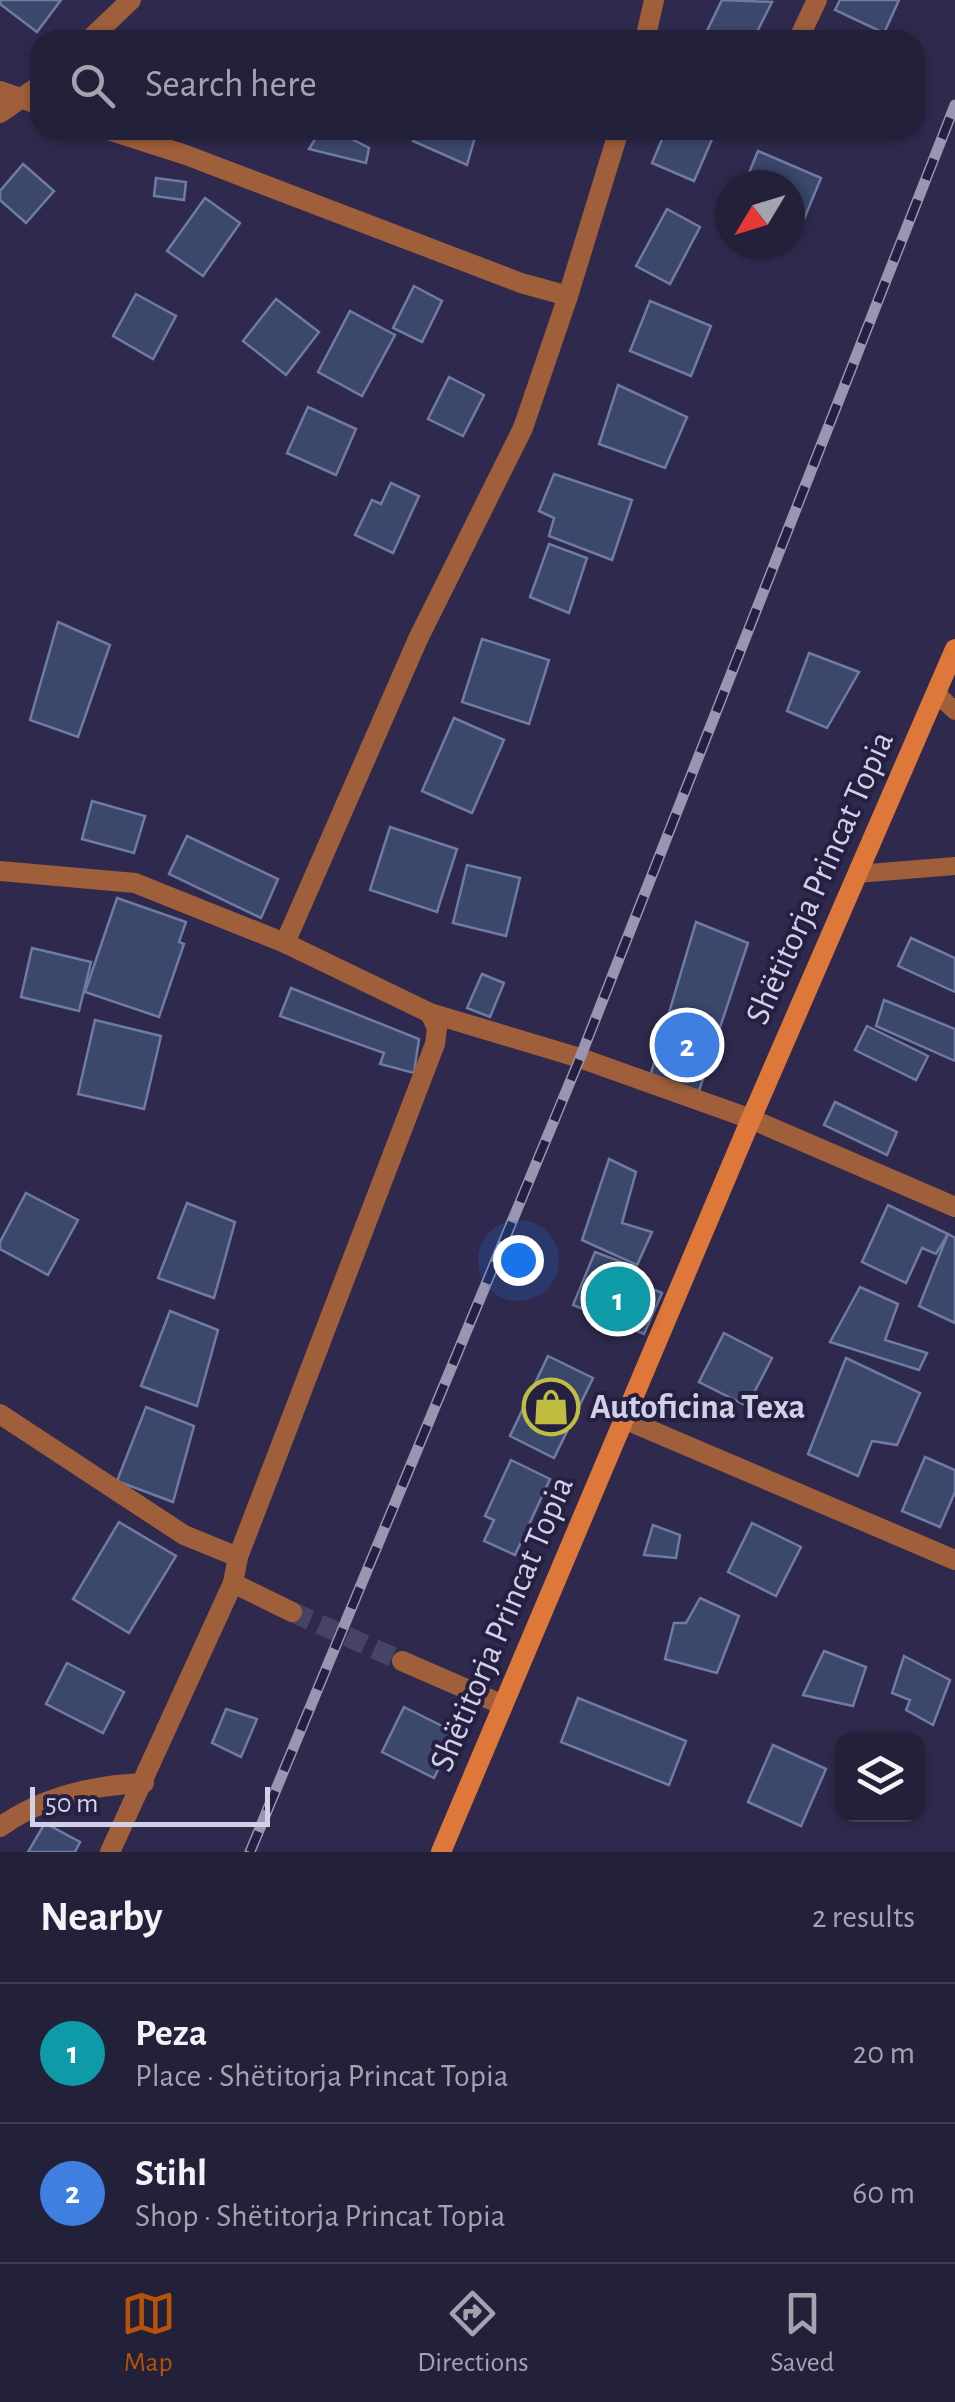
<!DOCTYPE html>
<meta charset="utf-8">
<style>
body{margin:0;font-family:"Alegreya Sans",sans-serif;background:#2b2842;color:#f1f3f6}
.controls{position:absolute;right:30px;bottom:30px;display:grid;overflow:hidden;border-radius:20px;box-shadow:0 2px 8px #0004}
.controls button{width:90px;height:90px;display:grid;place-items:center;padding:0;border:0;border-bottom:2px solid #403e54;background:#23203a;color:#f1f3f6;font:50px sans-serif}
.compass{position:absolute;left:715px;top:170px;width:90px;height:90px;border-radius:50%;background:#23203a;box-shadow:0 2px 8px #0004;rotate:232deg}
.scale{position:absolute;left:30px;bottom:25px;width:240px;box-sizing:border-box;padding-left:10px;border:5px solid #d1d0e6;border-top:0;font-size:28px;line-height:35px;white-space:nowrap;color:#d1d0e6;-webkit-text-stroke:8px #252042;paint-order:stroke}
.you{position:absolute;left:518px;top:1260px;width:35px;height:35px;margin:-25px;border:8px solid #fff;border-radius:50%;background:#1a73e8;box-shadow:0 0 0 15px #1a73e833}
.badge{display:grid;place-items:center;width:65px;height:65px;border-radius:50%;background:#b45309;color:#fff;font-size:32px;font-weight:700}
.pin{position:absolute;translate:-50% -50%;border:5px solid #fff;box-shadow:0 2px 10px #0006}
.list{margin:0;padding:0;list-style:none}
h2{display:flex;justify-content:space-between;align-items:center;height:130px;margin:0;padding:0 40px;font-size:42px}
h2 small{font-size:32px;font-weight:400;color:#a3a3af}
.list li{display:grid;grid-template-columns:65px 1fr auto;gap:30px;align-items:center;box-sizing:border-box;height:140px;padding:0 40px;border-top:2px solid #403e54}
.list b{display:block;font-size:38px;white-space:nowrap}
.list p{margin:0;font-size:32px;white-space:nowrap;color:#a3a3af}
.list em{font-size:32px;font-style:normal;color:#a3a3af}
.icon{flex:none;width:55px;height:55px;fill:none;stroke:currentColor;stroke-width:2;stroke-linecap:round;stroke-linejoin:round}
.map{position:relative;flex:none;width:955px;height:1852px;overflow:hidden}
.search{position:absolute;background:#23203a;box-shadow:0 2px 8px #0004;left:30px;right:30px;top:30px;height:110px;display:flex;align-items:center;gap:25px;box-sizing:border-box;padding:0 35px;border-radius:30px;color:#a3a3af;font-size:38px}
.sheet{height:410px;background:#23203a}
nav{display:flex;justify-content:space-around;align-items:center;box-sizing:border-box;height:140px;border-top:2px solid #403e54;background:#23203a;font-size:28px;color:#a3a3af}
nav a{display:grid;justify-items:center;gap:5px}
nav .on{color:#b45309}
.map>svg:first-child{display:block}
.building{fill:#3b476b;stroke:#6e7ca3;stroke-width:2.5}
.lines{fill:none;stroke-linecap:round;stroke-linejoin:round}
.minor-tunnel{stroke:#474364;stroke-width:20;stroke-dasharray:20 10;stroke-linecap:butt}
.service{stroke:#9f5f3b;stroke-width:18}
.minor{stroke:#9f5f3b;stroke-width:20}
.secondary{stroke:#dd773a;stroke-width:20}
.rail-casing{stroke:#9996b1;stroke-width:11}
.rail{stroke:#252042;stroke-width:8;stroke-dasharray:22;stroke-linecap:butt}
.labels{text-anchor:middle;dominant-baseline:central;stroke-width:8;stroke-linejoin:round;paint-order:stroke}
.street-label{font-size:35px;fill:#d1d0e6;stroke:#252042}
.poi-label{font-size:35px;font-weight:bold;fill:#d1d0e6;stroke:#252042;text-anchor:start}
</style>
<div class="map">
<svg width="955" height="1852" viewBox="0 0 955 1852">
<rect width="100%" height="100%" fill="#2f2a4d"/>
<g class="building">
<polygon points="0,0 61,0 37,32 0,4"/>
<polygon points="722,0 772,2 753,40 710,40 704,37"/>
<polygon points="840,0 899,0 884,33 835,10"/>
<polygon points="321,130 334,130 369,148 366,163 309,149"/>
<polygon points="417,130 460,130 475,137 467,165 413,141"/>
<polygon points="666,130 716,130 694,181 652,163"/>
<polygon points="758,151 821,178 797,236 790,233 790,185 744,185"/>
<polygon points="23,164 54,191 26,223 0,200 0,191"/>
<polygon points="156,178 186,182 184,200 154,196"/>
<polygon points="205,198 240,223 203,276 167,251"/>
<polygon points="667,209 700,227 670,284 636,266"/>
<polygon points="414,286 442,301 422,342 393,328"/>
<polygon points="136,294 176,316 153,359 113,336"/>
<polygon points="276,299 319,332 286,375 243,341"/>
<polygon points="650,301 711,326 691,376 630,351"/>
<polygon points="350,311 395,335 362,396 318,372"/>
<polygon points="449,377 484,395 463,436 428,419"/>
<polygon points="618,385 687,417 665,468 599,444"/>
<polygon points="308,407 356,429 336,475 287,453"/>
<polygon points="554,474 632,500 612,560 549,536 554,518 539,511"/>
<polygon points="391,483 419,496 393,553 355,535 372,500 381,504"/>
<polygon points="549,544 587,558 569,613 530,597"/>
<polygon points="58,622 110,645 78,737 30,720"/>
<polygon points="482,639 549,660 529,724 462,702"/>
<polygon points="809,653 859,672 827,728 787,711"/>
<polygon points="454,718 504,740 472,813 422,791"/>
<polygon points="92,801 145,816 134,853 82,839"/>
<polygon points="390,827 457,849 437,912 370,890"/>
<polygon points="187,836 278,879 261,918 169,874"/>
<polygon points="467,865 520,878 506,936 453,923"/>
<polygon points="117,898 186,922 179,942 184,944 159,1017 85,992"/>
<polygon points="696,922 748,943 697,1097 649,1080"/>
<polygon points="911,938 955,958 955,992 898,966"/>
<polygon points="32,948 91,962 79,1011 21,997"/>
<polygon points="482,974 504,983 490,1017 467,1008"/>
<polygon points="291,988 419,1039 414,1073 380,1064 384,1053 280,1016"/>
<polygon points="884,1000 955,1029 955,1061 876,1026"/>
<polygon points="95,1020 161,1036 144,1109 78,1094"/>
<polygon points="867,1026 928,1056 916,1080 855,1050"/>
<polygon points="835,1102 897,1132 887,1155 824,1125"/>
<polygon points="609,1159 636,1172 622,1223 652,1232 637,1265 582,1240"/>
<polygon points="26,1193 78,1220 48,1275 0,1249 0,1242"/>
<polygon points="187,1203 235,1222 214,1298 158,1278"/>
<polygon points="888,1205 948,1234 936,1254 922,1248 906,1283 862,1262"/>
<polygon points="948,1234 955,1238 955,1323 919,1306"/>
<polygon points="595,1252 624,1263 619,1275 662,1293 644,1334 573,1305"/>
<polygon points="860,1287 898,1304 885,1340 927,1353 919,1370 830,1342"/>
<polygon points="170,1311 218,1330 197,1406 141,1386"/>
<polygon points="724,1333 772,1358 747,1406 699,1382"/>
<polygon points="548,1356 593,1378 554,1458 510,1436"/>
<polygon points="846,1358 920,1393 897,1445 872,1441 858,1476 808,1454"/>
<polygon points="146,1407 194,1426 173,1502 117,1481"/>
<polygon points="925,1457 955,1470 955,1492 940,1527 902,1511"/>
<polygon points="511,1460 550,1479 515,1555 484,1541 494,1520 485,1516"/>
<polygon points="119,1522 176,1556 129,1633 73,1599"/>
<polygon points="752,1523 801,1547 776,1596 728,1572"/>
<polygon points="653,1525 680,1535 676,1558 644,1555"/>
<polygon points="700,1598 739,1616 717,1673 665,1659 674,1623 686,1623"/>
<polygon points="824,1651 866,1667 853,1706 803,1695"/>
<polygon points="904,1656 950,1680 933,1725 906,1710 910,1700 892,1693"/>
<polygon points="67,1663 124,1692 103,1733 46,1704"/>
<polygon points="578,1698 686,1741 669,1785 561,1742"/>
<polygon points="404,1707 456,1733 434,1778 382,1752"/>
<polygon points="226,1709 257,1719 241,1757 212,1743"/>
<polygon points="773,1745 826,1769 801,1826 748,1802"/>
<polygon points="45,1823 80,1842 75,1852 28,1852"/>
</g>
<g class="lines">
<polyline class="minor-tunnel" points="292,1612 402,1661"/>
<g class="service">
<polyline points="936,693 955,711"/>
<polyline points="857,874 955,866"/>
</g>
<g class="minor">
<polyline points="89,40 131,0"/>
<polyline points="645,40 654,0"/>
<polyline points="798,40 817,0"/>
<polyline points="0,91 40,105"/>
<polyline points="0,113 40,85"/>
<polyline points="108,130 186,155 521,283 568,296"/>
<polyline points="0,871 135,883 285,943 430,1013 580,1058 751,1119 955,1207"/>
<polyline points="285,943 418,639 523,428 568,296 619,130"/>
<polyline points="0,1414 184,1535 238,1557"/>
<polyline points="624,1419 955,1560"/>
<polyline points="233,1583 292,1612"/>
<polyline points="402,1661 503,1705"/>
<path d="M0,1827C42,1797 93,1785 144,1783"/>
<polyline points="110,1852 233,1583 238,1557 435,1044 437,1028 430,1013"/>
</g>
<polyline class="secondary" points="441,1852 751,1119 955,649"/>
<g class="rail-casing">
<polyline id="rail" points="250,1852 580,1058 955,105"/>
</g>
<use href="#rail" class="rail"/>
</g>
<defs>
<g id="shop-ring" transform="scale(2.875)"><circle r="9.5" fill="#252042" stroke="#bfbe41" stroke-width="1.5"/><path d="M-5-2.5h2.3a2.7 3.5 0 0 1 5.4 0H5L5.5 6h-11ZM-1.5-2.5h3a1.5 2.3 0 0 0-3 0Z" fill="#bfbe41"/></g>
</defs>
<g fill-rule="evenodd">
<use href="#shop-ring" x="551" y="1407"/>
</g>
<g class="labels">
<g class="street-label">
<text transform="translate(820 878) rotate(-66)">Shëtitorja Princat Topia</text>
<text transform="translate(502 1624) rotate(-67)">Shëtitorja Princat Topia</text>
</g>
<g class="poi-label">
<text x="590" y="1407">Autoficina Texa</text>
</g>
</g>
</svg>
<div class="controls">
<button><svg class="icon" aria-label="layers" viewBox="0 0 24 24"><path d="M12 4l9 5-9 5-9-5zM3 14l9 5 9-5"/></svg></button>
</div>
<svg class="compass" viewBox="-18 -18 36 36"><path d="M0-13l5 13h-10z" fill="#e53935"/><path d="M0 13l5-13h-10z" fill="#a3a3af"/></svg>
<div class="scale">50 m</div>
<div class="you"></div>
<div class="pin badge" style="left:618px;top:1299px;background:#0f9aa8">1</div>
<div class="pin badge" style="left:687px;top:1045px;background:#3f7fe0">2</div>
<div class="search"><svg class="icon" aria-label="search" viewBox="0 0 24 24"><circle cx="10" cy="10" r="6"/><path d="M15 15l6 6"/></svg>Search here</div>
</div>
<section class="sheet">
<h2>Nearby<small>2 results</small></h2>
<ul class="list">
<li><span class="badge" style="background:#0f9aa8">1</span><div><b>Peza</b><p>Place · Shëtitorja Princat Topia</p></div><em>20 m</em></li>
<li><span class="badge" style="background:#3f7fe0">2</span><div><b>Stihl</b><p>Shop · Shëtitorja Princat Topia</p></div><em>60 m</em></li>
</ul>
</section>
<nav>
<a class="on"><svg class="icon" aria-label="map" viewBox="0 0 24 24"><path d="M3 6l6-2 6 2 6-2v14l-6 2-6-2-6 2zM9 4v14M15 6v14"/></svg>Map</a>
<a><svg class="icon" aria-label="directions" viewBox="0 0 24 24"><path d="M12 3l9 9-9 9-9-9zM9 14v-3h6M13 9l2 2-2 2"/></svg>Directions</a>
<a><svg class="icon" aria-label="saved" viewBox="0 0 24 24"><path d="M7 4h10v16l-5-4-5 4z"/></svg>Saved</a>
</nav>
